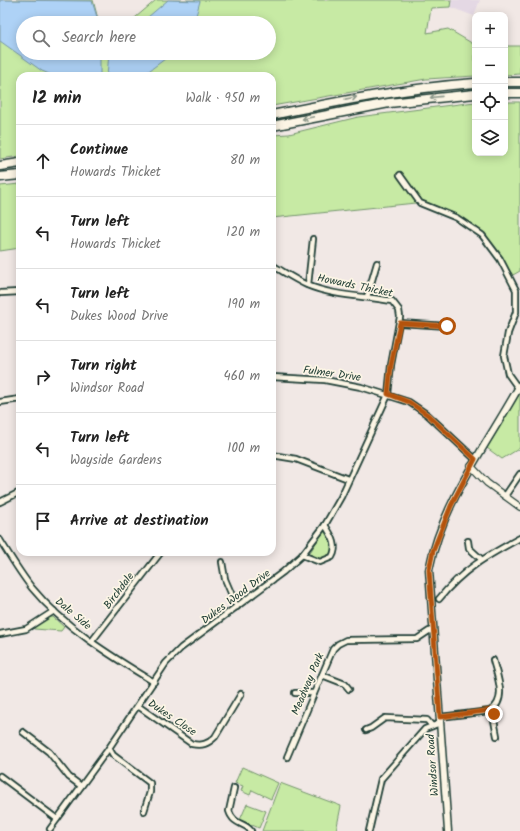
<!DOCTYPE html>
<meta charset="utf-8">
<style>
body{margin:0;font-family:Kalam,sans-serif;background:#f6f6f6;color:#222}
.controls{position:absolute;right:12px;top:12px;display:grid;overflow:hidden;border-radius:8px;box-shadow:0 2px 10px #0003}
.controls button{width:36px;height:36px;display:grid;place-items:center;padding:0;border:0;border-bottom:1px solid #e0e0e0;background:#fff;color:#222;font:20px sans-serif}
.stop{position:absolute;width:12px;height:12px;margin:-9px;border:3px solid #b45309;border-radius:50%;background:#fff}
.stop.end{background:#b45309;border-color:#fff;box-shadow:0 1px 4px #0008}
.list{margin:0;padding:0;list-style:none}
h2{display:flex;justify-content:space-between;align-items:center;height:52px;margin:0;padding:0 16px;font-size:17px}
h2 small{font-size:13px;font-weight:400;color:#767676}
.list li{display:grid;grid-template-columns:26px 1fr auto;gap:12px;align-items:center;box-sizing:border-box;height:72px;padding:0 16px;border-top:1px solid #e0e0e0}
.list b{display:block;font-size:15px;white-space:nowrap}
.list p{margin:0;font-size:13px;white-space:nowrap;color:#767676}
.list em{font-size:13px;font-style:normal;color:#767676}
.icon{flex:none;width:22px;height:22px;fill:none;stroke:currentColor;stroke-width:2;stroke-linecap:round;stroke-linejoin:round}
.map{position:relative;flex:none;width:520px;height:831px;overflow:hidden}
.search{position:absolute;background:#fff;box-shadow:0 2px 10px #0003;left:16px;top:16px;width:260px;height:44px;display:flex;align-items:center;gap:10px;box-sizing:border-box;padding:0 14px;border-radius:22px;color:#767676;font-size:15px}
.panel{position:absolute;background:#fff;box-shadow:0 2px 10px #0003;left:16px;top:72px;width:260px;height:484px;border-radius:12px}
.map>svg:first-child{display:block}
.built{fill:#e4d8e4}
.green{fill:#c7eaa4;stroke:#73946c}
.water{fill:#aed2f6;stroke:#7596a8}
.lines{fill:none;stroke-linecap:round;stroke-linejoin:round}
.minor-casing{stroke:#1f3d34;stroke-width:8}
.tertiary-casing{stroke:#1f3d34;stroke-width:8}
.secondary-casing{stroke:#1f3d34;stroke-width:9}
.motorway-casing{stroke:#1f3d34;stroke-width:11}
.minor{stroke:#fcf5e5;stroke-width:4.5}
.tertiary{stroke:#fcf5e5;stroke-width:5.5}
.secondary{stroke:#fcf5e5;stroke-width:6}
.motorway{stroke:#fcf5e5;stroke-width:8}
.oneway{stroke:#8e998c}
.route{stroke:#b45309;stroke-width:5}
.labels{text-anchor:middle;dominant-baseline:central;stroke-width:3.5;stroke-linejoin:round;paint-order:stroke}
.street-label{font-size:11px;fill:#1f3d34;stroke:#fcf5e5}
</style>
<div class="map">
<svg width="520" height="831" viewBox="0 0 520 831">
<rect width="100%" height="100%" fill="#f1e8e5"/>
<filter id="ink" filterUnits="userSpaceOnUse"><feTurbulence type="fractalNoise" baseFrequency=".025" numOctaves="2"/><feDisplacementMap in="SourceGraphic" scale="8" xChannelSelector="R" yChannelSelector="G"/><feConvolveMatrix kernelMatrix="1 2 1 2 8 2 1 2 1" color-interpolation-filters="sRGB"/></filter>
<g filter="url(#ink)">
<polygon class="built" points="451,0 480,0 474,16 450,7"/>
<g class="green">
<polygon points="0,0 93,0 99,23 23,23 23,53 269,53 269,23 129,23 156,0 451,0 450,7 431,8 427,33 448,29 475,45 475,76 426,79 272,106 272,76 20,76 20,156 0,159"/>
<polygon points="505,46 520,46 520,74 505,75"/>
<polygon points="475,102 475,153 505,153 505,102 520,102 520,271 513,275 486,238 425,202 272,218 272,135 289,134 358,117"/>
<polygon points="20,184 20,248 0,251 0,186"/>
<polygon points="520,393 520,448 502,459 487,448"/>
<polygon points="324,530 329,532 334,545 329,557 323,561 309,554"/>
<polygon points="50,617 53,617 64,627 61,631 34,629 33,627"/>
<polygon points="242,767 278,783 271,799 252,790 250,795 241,791 243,786 235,783"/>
<polygon points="280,783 341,806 336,831 262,831"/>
<polygon points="247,804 266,811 259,828 240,820"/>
</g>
<g class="water">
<polygon points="0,0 92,1 99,23 23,23 23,53 100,53 100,76 54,76 42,71 0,41"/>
<polygon points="168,0 200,1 194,23 141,23"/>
<polygon points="109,53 173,53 142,76 107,76"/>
</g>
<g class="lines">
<g class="minor-casing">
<g id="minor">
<polyline points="400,175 420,203 457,218 482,235 500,259 516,290 516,312 508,333 504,356 508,374 518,388"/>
<polyline points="308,285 313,239"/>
<polyline points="0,293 20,292"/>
<polyline points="367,297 377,263"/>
<polyline points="400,323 447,326"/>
<polyline points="272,377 325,380 361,387 409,402 428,415 475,459"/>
<polyline points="0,402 20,399"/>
<polyline points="272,455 296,459 348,479"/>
<polyline points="505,496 520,474"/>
<polyline points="0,502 20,492"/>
<path d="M0,540C10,556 20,573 32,588C65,628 111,656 154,682"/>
<polyline points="468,541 469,548 481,559"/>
<path d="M302,555L320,562L332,557C339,545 331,535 325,525"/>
<polyline points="222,562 225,579 237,607"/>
<path d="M439,599C463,569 487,556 520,538"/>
<polyline points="0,634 26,629 54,611"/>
<polyline points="92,641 161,552"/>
<polyline points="322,675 345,684 349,689"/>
<polyline points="295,693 314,693"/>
<path d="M138,706L192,744C202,746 208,744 215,737L241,694"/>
<polyline points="492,710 497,736"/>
<path d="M440,717L490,711C508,700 497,676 493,660"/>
<polyline points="366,730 371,728 385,718 427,720 432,726"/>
<polyline points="23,732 49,752 69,777 81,786"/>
<polyline points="109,748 113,755 150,783 150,792 144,811"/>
<polyline points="287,757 333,649 338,644 346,640 417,639 429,631 433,631"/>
<polyline points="0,776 57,819"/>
<path d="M234,788L229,811C234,826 245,822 251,831"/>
<path d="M50,829L109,748L166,663L181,648L283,572L302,555L325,525L341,497L388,395L391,365L400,317L399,310L392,301C364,296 333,296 307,285C294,279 284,272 272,265"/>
<polyline points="369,831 381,779 425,729 440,723"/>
</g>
</g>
<g class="tertiary-casing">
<polyline id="tertiary" points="471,466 487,483 520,507"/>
</g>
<g class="secondary-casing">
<path id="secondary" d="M448,831L429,570C442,502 487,445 520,385"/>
</g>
<g class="motorway-casing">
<g id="motorway">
<polyline points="505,82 520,82"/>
<polyline points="505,93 520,93"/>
<path d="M272,115C340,101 406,88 475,83"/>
<polyline points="272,126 389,103 475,94"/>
<polyline points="0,166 20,163"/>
<polyline points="0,177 20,175"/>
</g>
</g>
<use href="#minor" class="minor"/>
<use href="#tertiary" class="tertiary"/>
<use href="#secondary" class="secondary"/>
<use href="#motorway" class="motorway"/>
</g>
<defs><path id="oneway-shaft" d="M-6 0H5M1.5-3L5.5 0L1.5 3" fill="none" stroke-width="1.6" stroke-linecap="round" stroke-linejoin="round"/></defs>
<g class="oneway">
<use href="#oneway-shaft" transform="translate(436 97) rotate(174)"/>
<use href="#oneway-shaft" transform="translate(351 98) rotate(-11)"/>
<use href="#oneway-shaft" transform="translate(308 118) rotate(168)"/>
</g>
</g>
<g class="lines" filter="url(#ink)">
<polyline class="route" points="447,326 400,323 391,365 388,394 409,402 428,415 475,459 451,506 433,551 429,570 440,717 492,710 494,714"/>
</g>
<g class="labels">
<g class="street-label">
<text transform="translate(355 286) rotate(12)">Howards Thicket</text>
<text transform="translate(332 374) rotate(8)">Fulmer Drive</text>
<text transform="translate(119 591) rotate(-53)">Birchdale</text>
<text transform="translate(236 597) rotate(-37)">Dukes Wood Drive</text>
<text transform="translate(73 614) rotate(40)">Dale Side</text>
<text transform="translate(308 684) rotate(-67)">Meadway Park</text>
<text transform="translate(172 718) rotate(34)">Dukes Close</text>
<text transform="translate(433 765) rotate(-94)">Windsor Road</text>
</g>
</g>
</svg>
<div class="controls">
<button>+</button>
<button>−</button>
<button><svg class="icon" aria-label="locate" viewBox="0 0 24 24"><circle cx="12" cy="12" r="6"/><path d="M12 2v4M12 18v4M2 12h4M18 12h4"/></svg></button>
<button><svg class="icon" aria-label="layers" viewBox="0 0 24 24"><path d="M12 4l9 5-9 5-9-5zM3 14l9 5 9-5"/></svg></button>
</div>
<div class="stop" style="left:447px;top:326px"></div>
<div class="stop end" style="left:494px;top:714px"></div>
<div class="search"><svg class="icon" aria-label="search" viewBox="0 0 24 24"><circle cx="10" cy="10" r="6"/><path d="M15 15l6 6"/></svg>Search here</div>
<section class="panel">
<h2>12 min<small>Walk · 950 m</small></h2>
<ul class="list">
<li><svg class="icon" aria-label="ahead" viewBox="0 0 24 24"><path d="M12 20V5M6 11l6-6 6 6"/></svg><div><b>Continue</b><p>Howards Thicket</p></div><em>80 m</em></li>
<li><svg class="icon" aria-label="left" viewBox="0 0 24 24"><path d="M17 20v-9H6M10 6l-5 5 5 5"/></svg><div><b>Turn left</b><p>Howards Thicket</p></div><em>120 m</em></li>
<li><svg class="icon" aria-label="left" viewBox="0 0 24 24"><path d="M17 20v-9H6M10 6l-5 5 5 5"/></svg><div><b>Turn left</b><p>Dukes Wood Drive</p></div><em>190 m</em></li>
<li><svg class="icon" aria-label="right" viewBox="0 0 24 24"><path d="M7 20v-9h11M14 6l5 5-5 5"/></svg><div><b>Turn right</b><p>Windsor Road</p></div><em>460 m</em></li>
<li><svg class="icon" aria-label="left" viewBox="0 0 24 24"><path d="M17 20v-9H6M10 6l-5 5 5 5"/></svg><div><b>Turn left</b><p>Wayside Gardens</p></div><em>100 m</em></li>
<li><svg class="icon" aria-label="arrive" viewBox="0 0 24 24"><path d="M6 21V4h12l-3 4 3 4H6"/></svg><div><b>Arrive at destination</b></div></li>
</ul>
</section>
</div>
